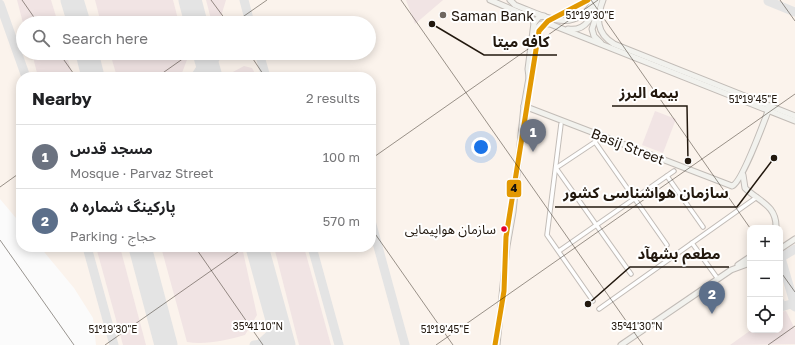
<!DOCTYPE html>
<meta charset="utf-8">
<style>
body{margin:0;font-family:"Golos Text","Noto Sans Arabic",sans-serif;background:#f2f2f2;color:#202124}
.controls{position:absolute;right:12px;bottom:12px;display:grid;overflow:hidden;border-radius:8px;box-shadow:0 2px 10px #0003}
.controls button{width:36px;height:36px;display:grid;place-items:center;padding:0;border:0;border-bottom:1px solid #e0e0e0;background:#fff;color:#202124;font:20px sans-serif}
.you{position:absolute;left:481px;top:147px;width:14px;height:14px;margin:-10px;border:3px solid #fff;border-radius:50%;background:#1a73e8;box-shadow:0 0 0 6px #1a73e833}
.badge{display:grid;place-items:center;width:26px;height:26px;border-radius:50%;background:#0f766e;color:#fff;font-size:13px;font-weight:700}
.pin{position:absolute;translate:-50% -33px;filter:drop-shadow(0 1px 2px #0008)}
.pin::after{content:'';position:absolute;top:21px;width:14px;height:12px;background:inherit;clip-path:polygon(0 0,100% 0,50% 100%)}
.list{margin:0;padding:0;list-style:none}
h2{display:flex;justify-content:space-between;align-items:center;height:52px;margin:0;padding:0 16px;font-size:17px}
h2 small{font-size:13px;font-weight:400;color:#757577}
.list li{display:grid;grid-template-columns:26px 1fr auto;gap:12px;align-items:center;box-sizing:border-box;height:64px;padding:0 16px;border-top:1px solid #e0e0e0}
.list b{display:block;font-size:15px;white-space:nowrap}
.list p{margin:0;font-size:13px;white-space:nowrap;color:#757577}
.list em{font-size:13px;font-style:normal;color:#757577}
.icon{flex:none;width:22px;height:22px;fill:none;stroke:currentColor;stroke-width:2;stroke-linecap:round;stroke-linejoin:round}
.map{position:relative;flex:none;width:795px;height:345px;overflow:hidden}
.search{position:absolute;background:#fff;box-shadow:0 2px 10px #0003;left:16px;top:16px;width:360px;height:44px;display:flex;align-items:center;gap:10px;box-sizing:border-box;padding:0 14px;border-radius:22px;color:#757577;font-size:15px}
.panel{position:absolute;background:#fff;box-shadow:0 2px 10px #0003;left:16px;top:72px;width:360px;height:180px;border-radius:16px}
.map>svg:first-child{display:block}
.built{fill:#fbf3ec;fill-rule:evenodd}
.green{fill:#f1e4e4}
.lines{fill:none;stroke-linecap:round;stroke-linejoin:round}
.taxiway{stroke:#e4e4e4;stroke-width:9}
.runway{stroke:#e4e4e4;stroke-width:23}
.street-casing{stroke:#c2bcb7;stroke-width:5.5}
.secondary-casing{stroke:#c2bcb7;stroke-width:7}
.street{stroke:#fefefe;stroke-width:3.5}
.secondary{stroke:#f2f2ee;stroke-width:5}
.metro-1-casing{stroke:#fff;stroke-width:8}
.metro-1{stroke:#e29801;stroke-width:5}
.ticks{fill:none;stroke:#22180e;stroke-width:1;stroke-opacity:0.45}
.poi-dot{fill:#6e6761;stroke:#fff;stroke-width:1.5}
.bus-dot{fill:#e4002b;stroke:#fff;stroke-width:1.5}
.labels{text-anchor:middle;dominant-baseline:central;stroke-width:4;stroke-linejoin:round;paint-order:stroke}
.bus-label{font-size:13px;fill:#22180e;stroke:#fff;text-anchor:end}
.poi-label{font-size:14px;fill:#22180e;stroke:#fff;text-anchor:start}
.street-label{font-size:14px;fill:#22180e;stroke:#fff}
.ticks-label{font-size:10px;text-anchor:middle;fill:#22180e;stroke:#fff;stroke-width:4;stroke-linejoin:round;paint-order:stroke}
.leader{fill:none;stroke:#22180e;stroke-width:1.5}
.callout-dot{fill:#22180e;stroke:#fff;stroke-width:1.5}
.callout-label{font-size:15px;text-anchor:middle;font-weight:bold;fill:#22180e;stroke:#fff;stroke-width:4;stroke-linejoin:round;paint-order:stroke}
.line-badge{stroke:#fff;stroke-width:1.5}
.pale-badge-label{font-size:11px;text-anchor:middle;font-weight:bold;fill:#111}
</style>
<div class="map">
<svg width="795" height="345" viewBox="0 0 795 345">
<rect width="100%" height="100%" fill="#fbfbfb"/>
<path class="built" d="M0,0H795V345H96L93,318L74,288L40,247H371V77H21V224L0,199ZM23,23H369V53H23ZM750,228H780V330H750Z"/>
<g class="green">
<polygon points="17,0 51,0 58,23 23,23"/>
<polygon points="95,0 173,0 179,23 101,23"/>
<polygon points="206,0 226,0 219,23 212,23"/>
<polygon points="406,0 443,0 415,24"/>
<polygon points="32,53 66,53 73,77 38,77"/>
<polygon points="110,53 187,53 188,57 182,73 175,77 117,77"/>
<polygon points="244,66 252,68 257,77 230,77 231,73"/>
<polygon points="655,111 676,119 663,153 642,145"/>
<polygon points="96,247 120,247 146,345 123,345"/>
<path d="M161,247H242L257,315L245,335C227,340 206,345 187,342Z"/>
<polygon points="274,247 304,247 331,345 299,345"/>
<polygon points="786,311 795,329 795,344 730,345 751,330 780,330 780,312"/>
</g>
<g class="lines">
<g class="taxiway">
<polyline points="244,0 250,23"/>
<polyline points="768,1 795,12"/>
<polyline points="0,4 26,77"/>
<polyline points="259,53 266,77"/>
<polyline points="195,77 206,60 213,53"/>
<polyline points="211,77 211,64 219,53"/>
<polyline points="371,221 405,345"/>
<polyline points="87,247 114,345"/>
<polyline points="312,247 339,345"/>
<polyline points="780,258 795,249"/>
<polyline points="781,258 795,306"/>
<polyline points="780,302 781,307 791,304 795,307"/>
<polyline points="261,343 274,331 277,320"/>
<polyline points="254,345 268,343 275,345"/>
</g>
<g class="runway">
<polyline points="72,0 79,23"/>
<polyline points="190,0 196,23"/>
<polyline points="87,53 93,77"/>
<polyline points="204,53 211,77"/>
<polyline points="140,247 166,345"/>
<polyline points="257,247 284,345"/>
</g>
<g class="street-casing">
<g id="street">
<polyline points="561,124 547,235 593,301"/>
<polyline points="599,134 595,142 556,168 631,274"/>
<polyline points="595,142 667,245"/>
<polyline points="667,176 703,227"/>
<polyline points="692,243 718,279"/>
<polyline points="559,251 674,171"/>
<polyline points="599,309 757,197"/>
</g>
</g>
<g class="secondary-casing">
<g id="secondary">
<polyline points="490,0 532,18 534,23"/>
<path d="M510,0L515,5C545,16 574,36 595,0"/>
<path d="M603,0C596,18 596,33 614,44L795,116"/>
<polyline points="597,14 592,29 594,36 601,43"/>
<path d="M568,29C587,32 593,15 597,0"/>
<polyline points="529,77 528,69 534,23 539,17 544,16"/>
<path d="M524,106L732,186C742,183 765,119 770,106"/>
<path d="M743,175L745,188C758,201 777,205 776,228"/>
<polyline points="780,249 795,239"/>
<polyline points="738,265 750,257"/>
<polyline points="497,345 507,246 513,212 524,106 538,27 541,24 550,24 795,121"/>
<polyline points="621,345 731,270 750,263"/>
</g>
</g>
<use href="#street" class="street"/>
<use href="#secondary" class="secondary"/>
<g class="metro-1-casing">
<polyline id="metro-1" points="495,345 504,291 506,237 539,31 548,21 588,0"/>
</g>
<use href="#metro-1" class="metro-1"/>
</g>
<path class="ticks" d="M22,0L38,23M211,0L228,23M401,0L643,345M591,0L750,228M780,0L795,21M234,23L267,0M59,53L76,77M249,53L265,77M157,77L191,53M371,159L598,0M0,187L21,172M371,228L453,345M0,240L74,345M195,247L263,345M780,271L795,292M105,345L245,247M436,345L795,94M768,345L795,326"/>
<circle class="poi-dot" cx="443" cy="15" r="4"/>
<circle class="bus-dot" cx="504" cy="229" r="3.5"/>
<g class="labels">
<g class="bus-label">
<text x="496" y="229">سازمان هواپیمایی</text>
</g>
<g class="poi-label">
<text x="451" y="15">Saman Bank</text>
</g>
<g class="street-label">
<text transform="translate(628 146) rotate(21)">Basij Street</text>
</g>
</g>
<g class="ticks-label">
<text x="590" y="19">51°19'30"E</text>
<text x="753" y="103">51°19'45"E</text>
<text x="258" y="330">35°41'10"N</text>
<text x="637" y="330">35°41'30"N</text>
<text x="113" y="333">51°19'30"E</text>
<text x="445" y="333">51°19'45"E</text>
</g>
<path class="leader" d="M432 24L484 55H557M688 161L687 106H612M774 158L737 207H555M588 304L630 267H729"/>
<g class="callout-dot">
<circle cx="432" cy="24" r="4"/>
<circle cx="688" cy="161" r="4"/>
<circle cx="774" cy="158" r="4"/>
<circle cx="588" cy="304" r="4"/>
</g>
<g class="callout-label">
<text x="521" y="47">کافه میتا</text>
<text x="649" y="98">بیمه البرز</text>
<text x="646" y="198">سازمان هواشناسی کشور</text>
<text x="679" y="259">مطعم بشهآد</text>
</g>
<rect class="line-badge" x="506" y="179" width="16" height="19" rx="4" fill="#e29801"/>
<g class="pale-badge-label">
<text x="514" y="192">4</text>
</g>
</svg>
<div class="controls">
<button>+</button>
<button>−</button>
<button><svg class="icon" aria-label="locate" viewBox="0 0 24 24"><circle cx="12" cy="12" r="6"/><path d="M12 2v4M12 18v4M2 12h4M18 12h4"/></svg></button>
</div>
<div class="you"></div>
<div class="pin badge" style="left:533px;top:152px;background:#6b7280">1</div>
<div class="pin badge" style="left:712px;top:314px;background:#5c6f8a">2</div>
<div class="search"><svg class="icon" aria-label="search" viewBox="0 0 24 24"><circle cx="10" cy="10" r="6"/><path d="M15 15l6 6"/></svg>Search here</div>
<section class="panel">
<h2>Nearby<small>2 results</small></h2>
<ul class="list">
<li><span class="badge" style="background:#6b7280">1</span><div><b>مسجد قدس</b><p>Mosque · Parvaz Street</p></div><em>100 m</em></li>
<li><span class="badge" style="background:#5c6f8a">2</span><div><b>پارکینگ شماره ۵</b><p>Parking · حجاج</p></div><em>570 m</em></li>
</ul>
</section>
</div>
